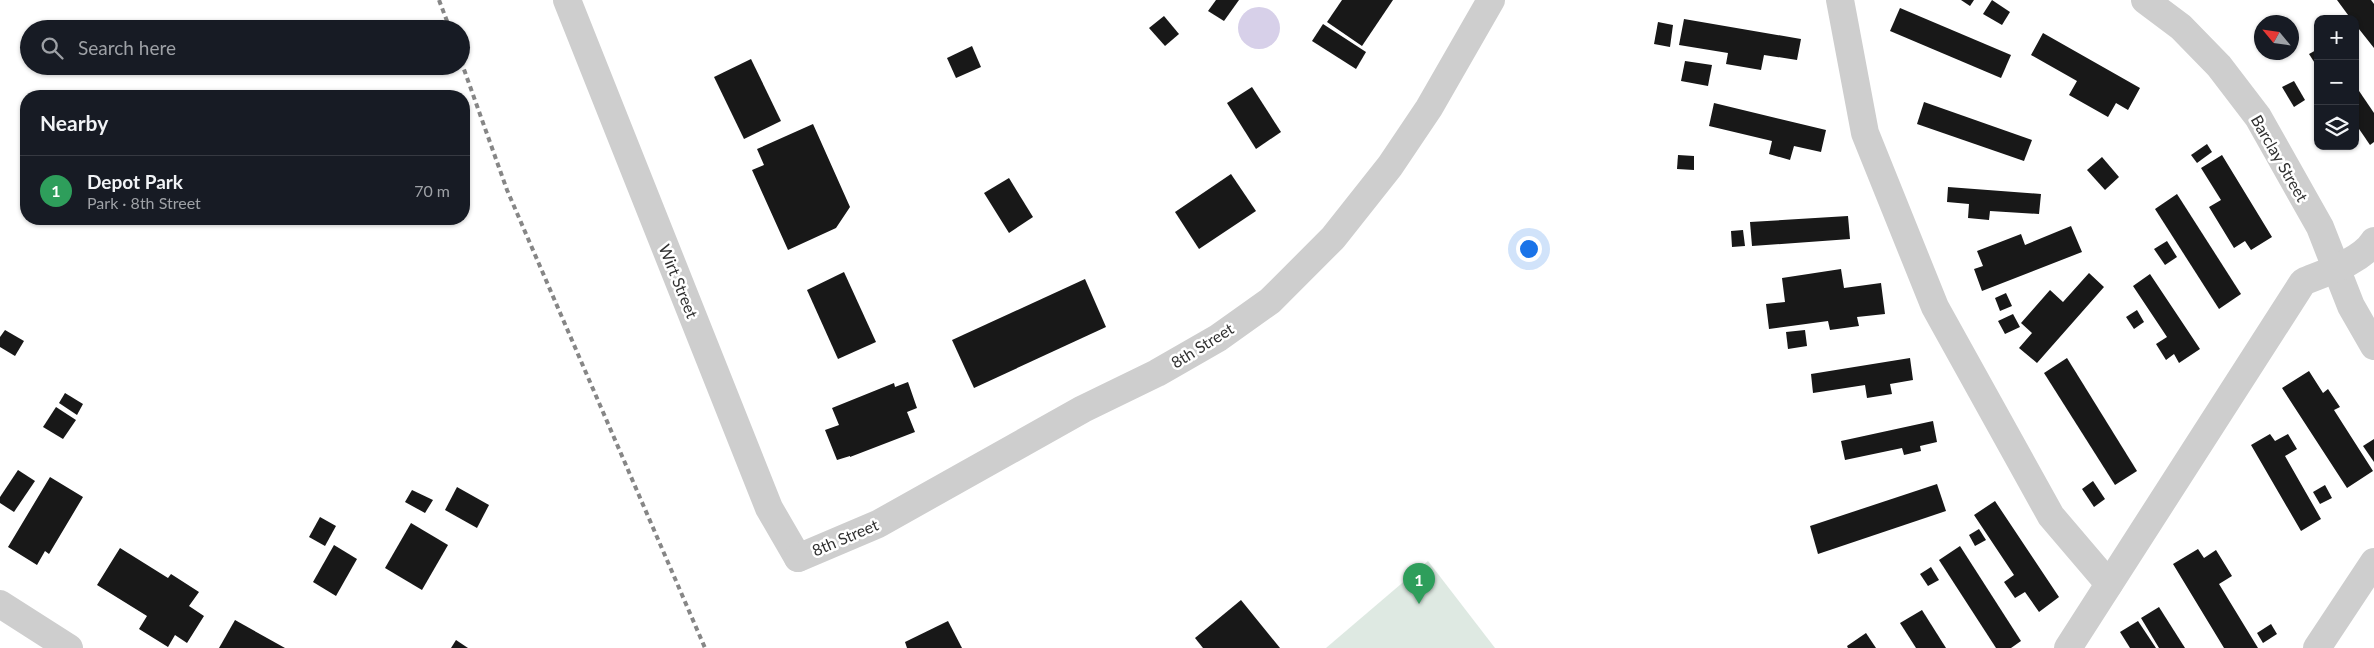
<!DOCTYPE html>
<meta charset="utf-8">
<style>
body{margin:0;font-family:Lato,sans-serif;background:#20242c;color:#f1f3f6}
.controls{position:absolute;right:15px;top:15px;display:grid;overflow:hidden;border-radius:10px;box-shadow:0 1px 4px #0004}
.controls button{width:45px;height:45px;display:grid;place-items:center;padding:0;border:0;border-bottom:1px solid #363941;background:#171b24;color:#f1f3f6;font:25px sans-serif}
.compass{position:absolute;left:2254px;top:15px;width:45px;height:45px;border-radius:50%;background:#171b24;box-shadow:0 1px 4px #0004;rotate:299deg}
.you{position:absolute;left:1528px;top:248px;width:18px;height:18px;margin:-12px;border:4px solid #fff;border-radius:50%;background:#1a73e8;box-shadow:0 0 0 8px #1a73e833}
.badge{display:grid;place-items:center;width:32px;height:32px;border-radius:50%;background:#b45309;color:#fff;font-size:16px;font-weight:700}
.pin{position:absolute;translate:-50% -41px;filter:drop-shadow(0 1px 2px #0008)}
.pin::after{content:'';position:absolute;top:26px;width:18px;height:15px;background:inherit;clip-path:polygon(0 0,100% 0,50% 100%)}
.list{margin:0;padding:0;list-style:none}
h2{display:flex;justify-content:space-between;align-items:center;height:65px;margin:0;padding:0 20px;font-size:21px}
h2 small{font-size:16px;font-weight:400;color:#9ea1a6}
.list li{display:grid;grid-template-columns:32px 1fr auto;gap:15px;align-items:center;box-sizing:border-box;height:70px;padding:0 20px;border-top:1px solid #363941}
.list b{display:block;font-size:19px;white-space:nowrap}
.list p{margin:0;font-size:16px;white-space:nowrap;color:#9ea1a6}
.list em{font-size:16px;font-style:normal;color:#9ea1a6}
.icon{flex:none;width:28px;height:28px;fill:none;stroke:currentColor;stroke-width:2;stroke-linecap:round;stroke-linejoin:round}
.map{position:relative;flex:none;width:2374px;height:648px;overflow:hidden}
.search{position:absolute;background:#171b24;box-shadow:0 1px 4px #0004;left:20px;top:20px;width:450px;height:55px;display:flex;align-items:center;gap:12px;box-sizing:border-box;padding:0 18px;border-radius:28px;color:#9ea1a6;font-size:19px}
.panel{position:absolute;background:#171b24;box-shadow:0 1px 4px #0004;left:20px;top:90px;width:450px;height:135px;border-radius:20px}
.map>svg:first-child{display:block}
.green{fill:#dee9e2}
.water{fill:#d7d0e9}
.building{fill:#181818}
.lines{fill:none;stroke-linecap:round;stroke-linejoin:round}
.street{stroke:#cecece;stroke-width:28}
.rail{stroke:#868686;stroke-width:4;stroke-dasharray:5 4;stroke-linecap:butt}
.labels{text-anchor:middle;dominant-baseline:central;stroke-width:5;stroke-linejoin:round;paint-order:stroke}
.street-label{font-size:16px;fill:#313131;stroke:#fff}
</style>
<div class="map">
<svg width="2374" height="648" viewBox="0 0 2374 648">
<rect width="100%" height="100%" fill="#fff"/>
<polygon class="green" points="1428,561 1495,648 1326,648"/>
<circle class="water" cx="1259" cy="28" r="21"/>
<g class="building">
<polygon points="1216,0 1239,0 1224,21 1208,11"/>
<polygon points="1342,0 1393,0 1362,46 1327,22"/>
<polygon points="1961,0 1974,0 1970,6"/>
<polygon points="1992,0 2010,12 2002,25 1983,14"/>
<polygon points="2337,0 2371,0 2374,4 2374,48 2355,24 2355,19 2351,19"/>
<polygon points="1900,8 2011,55 2001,78 1890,31"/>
<polygon points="1164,16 1179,34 1165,46 1149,28"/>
<polygon points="1684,19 1801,39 1797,60 1764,55 1761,70 1726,64 1728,53 1679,45"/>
<polygon points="1658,22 1673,25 1670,47 1654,44"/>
<polygon points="1323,24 1366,52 1356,69 1312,41"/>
<polygon points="2043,33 2140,88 2128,110 2116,103 2108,117 2069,95 2077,81 2031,55"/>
<polygon points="972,46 981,67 956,78 947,58"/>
<polygon points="2318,49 2318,68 2309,54"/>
<polygon points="751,59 781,121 744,139 714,77"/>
<polygon points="1685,61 1712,65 1708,86 1681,81"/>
<polygon points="2294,81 2305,100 2294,107 2282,87"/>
<polygon points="2355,85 2374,113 2374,142 2370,145 2355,123"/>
<polygon points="1252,87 1281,132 1256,149 1227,103"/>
<polygon points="1924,102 2032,140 2024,161 1917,124"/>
<polygon points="1714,103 1826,130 1821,152 1794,146 1790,160 1769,154 1772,141 1709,126"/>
<polygon points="813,124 850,207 836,228 788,250 752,170 764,165 757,149"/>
<polygon points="2207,144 2212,152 2197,163 2191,155"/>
<polygon points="1678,155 1694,156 1694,170 1677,169"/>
<polygon points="2222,155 2272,237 2251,250 2245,241 2234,248 2209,207 2221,200 2201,168"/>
<polygon points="2102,157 2119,177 2105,190 2087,170"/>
<polygon points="1231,174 1256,211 1199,249 1175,212"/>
<polygon points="1009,178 1033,217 1009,233 984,193"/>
<polygon points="1948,187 2041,194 2039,214 1990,211 1989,220 1968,218 1969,204 1947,202"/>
<polygon points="2177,194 2241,294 2219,309 2155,209"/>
<polygon points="1848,216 1850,239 1752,246 1750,222"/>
<polygon points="2071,226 2082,252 1982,291 1974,269 1983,266 1977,251 2021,234 2025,245"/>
<polygon points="1743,230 1745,246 1732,247 1731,231"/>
<polygon points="2167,241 2177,257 2165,265 2154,249"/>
<polygon points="1841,269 1844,288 1881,283 1885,314 1857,317 1859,326 1830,330 1828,321 1769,329 1766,304 1785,302 1782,278"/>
<polygon points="844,272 876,342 838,359 807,290"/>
<polygon points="2089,273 2104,287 2037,363 2019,348 2032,333 2021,323 2050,290 2063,302"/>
<polygon points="2150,274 2200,349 2179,363 2174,354 2166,360 2156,344 2167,337 2133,286"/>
<polygon points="1085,279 1106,327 974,388 952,340"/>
<polygon points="2006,293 2012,306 2000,311 1995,298"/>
<polygon points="2137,310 2144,322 2134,329 2126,317"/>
<polygon points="2013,314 2020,327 2005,334 1998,321"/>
<polygon points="5,330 24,341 15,356 0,347 0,337"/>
<polygon points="1805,330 1807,346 1788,349 1786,332"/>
<polygon points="1910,358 1913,380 1890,384 1892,394 1867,398 1865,385 1813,393 1811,374"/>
<polygon points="2067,358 2137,471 2115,485 2044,373"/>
<polygon points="2309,371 2323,393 2328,389 2340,407 2334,410 2373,471 2347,488 2282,388"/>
<polygon points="908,382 917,408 907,412 915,432 850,457 850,456 837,460 825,430 839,425 832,408 894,383 895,387"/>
<polygon points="65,393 83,404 77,415 59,403"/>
<polygon points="56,407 76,420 63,439 43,427"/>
<polygon points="1933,421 1937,442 1920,446 1921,451 1904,455 1902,448 1845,460 1841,441"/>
<polygon points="2270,434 2275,441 2288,434 2297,449 2285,456 2321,519 2301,531 2251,445"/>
<polygon points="2374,439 2374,462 2363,446"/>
<polygon points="18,470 35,481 14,512 0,503 0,497"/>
<polygon points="50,477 83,497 49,554 45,551 37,565 8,547"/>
<polygon points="2093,481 2105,499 2094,507 2082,489"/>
<polygon points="1937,484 1946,511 1818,554 1810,526"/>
<polygon points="2325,485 2332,498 2320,504 2313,492"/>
<polygon points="457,487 489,505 477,528 445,510"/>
<polygon points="412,490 433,500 425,513 405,502"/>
<polygon points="1995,501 2059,597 2039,612 2025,592 2015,598 2004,582 2014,575 1974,515"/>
<polygon points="320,517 336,526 325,546 309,537"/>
<polygon points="411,523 448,545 422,590 385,568"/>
<polygon points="1979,529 1986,540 1975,546 1969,535"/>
<polygon points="334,545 357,559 336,596 313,582"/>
<polygon points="1960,546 2021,641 2011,648 1996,648 1939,560"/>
<polygon points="120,548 168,578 171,574 199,592 189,606 204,616 187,643 175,635 168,647 139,629 147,616 97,585"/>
<polygon points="2198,549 2204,558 2216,550 2232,576 2219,584 2258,648 2224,648 2173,564"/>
<polygon points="1931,567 1939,580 1928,586 1920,574"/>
<polygon points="1241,600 1280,648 1203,648 1195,638"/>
<polygon points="2159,607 2185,648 2159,648 2141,618"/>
<polygon points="1922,610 1946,648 1916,648 1900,623"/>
<polygon points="235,620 285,648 219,648"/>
<polygon points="948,621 962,648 907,648 905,642"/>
<polygon points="2138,621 2156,648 2130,648 2120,632"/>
<polygon points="2271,624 2277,634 2263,643 2257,633"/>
<polygon points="1866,633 1876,648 1848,648 1847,646"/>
<polygon points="456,640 468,648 451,648"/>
</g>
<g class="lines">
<g class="street">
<polyline points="567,0 769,508 798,558"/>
<polyline points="1840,0 1865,133 1935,307 2051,516 2109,584"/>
<polyline points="2145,0 2181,27 2219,66 2258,117 2320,227 2351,306 2374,346"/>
<polyline points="798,558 878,524 1083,409 1157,373 1218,338 1270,301 1333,238 1390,166 1429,108 1491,0"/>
<polyline points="0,604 69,648"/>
<path d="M2068,648L2303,282C2324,273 2362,261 2374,241"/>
<polyline points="2317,648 2374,562"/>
</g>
<g class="rail">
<polyline points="439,0 450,29"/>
<polyline points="461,61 507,190 705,648"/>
</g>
</g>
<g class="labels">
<g class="street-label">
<text transform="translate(2280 158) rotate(60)">Barclay Street</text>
<text transform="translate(679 281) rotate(68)">Wirt Street</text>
<text transform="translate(1202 345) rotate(-32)">8th Street</text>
<text transform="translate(845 537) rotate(-23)">8th Street</text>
</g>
</g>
</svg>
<div class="controls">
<button>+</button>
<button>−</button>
<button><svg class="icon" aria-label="layers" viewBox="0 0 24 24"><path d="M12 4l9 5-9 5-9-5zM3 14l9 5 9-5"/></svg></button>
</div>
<svg class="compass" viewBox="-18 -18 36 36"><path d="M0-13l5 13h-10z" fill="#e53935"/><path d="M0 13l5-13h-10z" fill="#9ea1a6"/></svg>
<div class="you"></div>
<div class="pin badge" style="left:1419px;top:604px;background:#2e9e5b">1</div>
<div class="search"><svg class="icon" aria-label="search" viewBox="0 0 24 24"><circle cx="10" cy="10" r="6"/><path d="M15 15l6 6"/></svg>Search here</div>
<section class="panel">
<h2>Nearby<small></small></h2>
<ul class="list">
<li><span class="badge" style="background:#2e9e5b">1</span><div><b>Depot Park</b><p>Park · 8th Street</p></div><em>70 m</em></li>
</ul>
</section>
</div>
